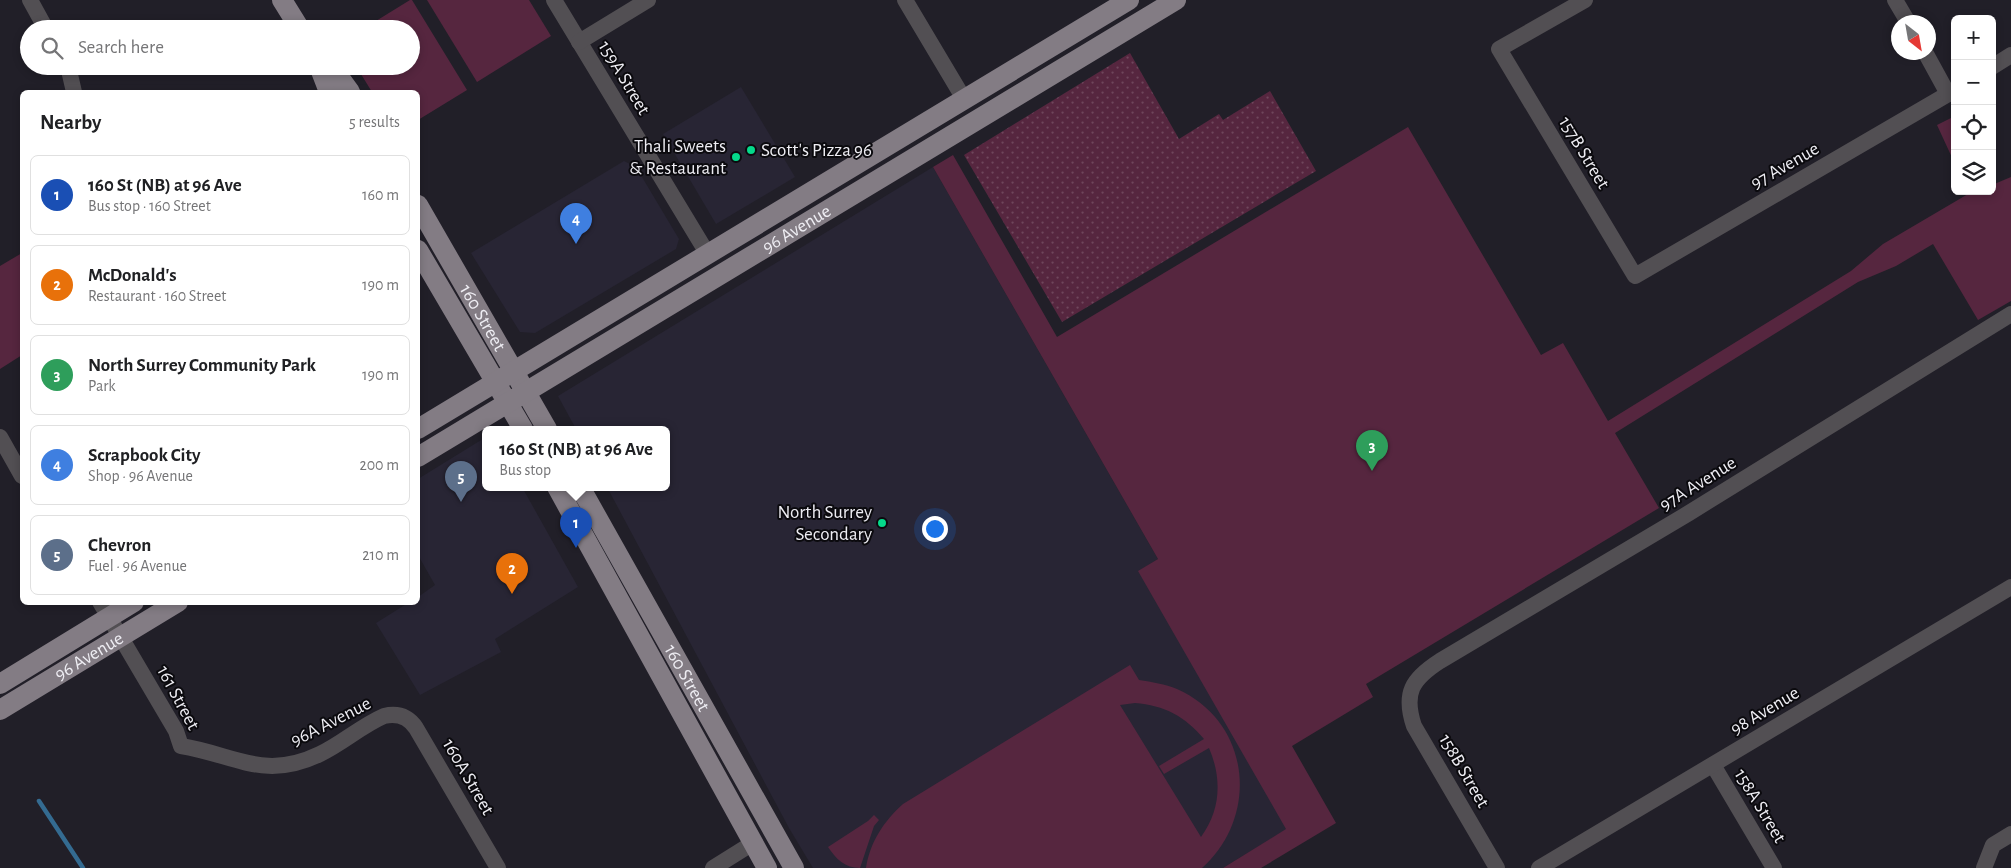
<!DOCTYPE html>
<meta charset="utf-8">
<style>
body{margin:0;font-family:"Alegreya Sans",sans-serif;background:#f6f6f6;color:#202124}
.controls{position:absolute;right:15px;top:15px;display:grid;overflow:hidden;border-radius:8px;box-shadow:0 2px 8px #0003}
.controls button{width:45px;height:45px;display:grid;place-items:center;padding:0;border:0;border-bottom:1px solid #e0e0e0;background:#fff;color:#202124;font:25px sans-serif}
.compass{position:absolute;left:1891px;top:15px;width:45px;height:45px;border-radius:50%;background:#fff;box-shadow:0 2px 8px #0003;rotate:149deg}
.you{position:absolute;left:934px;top:528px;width:18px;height:18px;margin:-12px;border:4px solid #fff;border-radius:50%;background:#1a73e8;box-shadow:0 0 0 8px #1a73e833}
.badge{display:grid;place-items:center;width:32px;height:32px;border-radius:50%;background:#ea580c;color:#fff;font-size:16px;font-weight:700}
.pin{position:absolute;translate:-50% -41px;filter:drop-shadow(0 1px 2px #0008)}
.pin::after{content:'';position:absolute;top:26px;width:18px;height:15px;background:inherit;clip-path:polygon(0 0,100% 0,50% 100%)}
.popup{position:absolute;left:482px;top:426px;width:188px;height:65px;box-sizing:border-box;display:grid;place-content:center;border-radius:8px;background:#fff;filter:drop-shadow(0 1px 4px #0005);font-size:16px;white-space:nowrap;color:#757577}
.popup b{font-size:19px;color:#202124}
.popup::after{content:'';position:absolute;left:50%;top:100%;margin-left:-10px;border:10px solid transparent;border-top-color:#fff}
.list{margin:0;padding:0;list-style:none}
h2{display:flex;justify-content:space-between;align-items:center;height:65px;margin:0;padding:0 20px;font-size:21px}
h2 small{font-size:16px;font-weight:400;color:#757577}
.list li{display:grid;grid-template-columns:32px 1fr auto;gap:15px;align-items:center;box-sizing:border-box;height:80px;margin:0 10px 10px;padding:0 10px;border:1px solid #e0e0e0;border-radius:8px}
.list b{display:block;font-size:19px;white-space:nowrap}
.list p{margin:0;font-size:16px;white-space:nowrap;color:#757577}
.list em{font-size:16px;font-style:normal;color:#757577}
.icon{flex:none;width:28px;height:28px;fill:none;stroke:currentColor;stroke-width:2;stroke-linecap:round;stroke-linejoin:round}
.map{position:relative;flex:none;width:2011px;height:868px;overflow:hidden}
.search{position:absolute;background:#fff;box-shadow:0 2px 8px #0003;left:20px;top:20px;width:400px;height:55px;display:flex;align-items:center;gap:12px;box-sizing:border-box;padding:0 18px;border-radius:28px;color:#757577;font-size:19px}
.panel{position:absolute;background:#fff;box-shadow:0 2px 8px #0003;left:20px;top:90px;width:400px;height:515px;border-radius:8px}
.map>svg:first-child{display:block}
.built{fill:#282534}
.grass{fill:url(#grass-dots)}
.park{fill:#56263f;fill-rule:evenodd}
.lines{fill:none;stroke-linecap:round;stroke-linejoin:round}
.stream{stroke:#346b91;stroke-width:4.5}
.minor{stroke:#524f53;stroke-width:16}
.major{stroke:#837c84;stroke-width:20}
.poi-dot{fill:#05d98b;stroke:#0b0a0e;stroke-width:2}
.labels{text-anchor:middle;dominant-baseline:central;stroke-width:4;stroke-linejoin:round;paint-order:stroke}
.street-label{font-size:19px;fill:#eeedf3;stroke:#0b0a0e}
.poi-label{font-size:19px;fill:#eeedf3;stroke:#0b0a0e;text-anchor:end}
</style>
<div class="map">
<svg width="2011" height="868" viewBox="0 0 2011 868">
<defs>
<pattern id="grass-dots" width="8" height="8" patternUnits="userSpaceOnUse" patternTransform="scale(1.25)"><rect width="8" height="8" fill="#56263f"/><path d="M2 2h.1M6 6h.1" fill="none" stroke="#6f465b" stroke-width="1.8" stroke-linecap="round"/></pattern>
</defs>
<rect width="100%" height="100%" fill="#211f28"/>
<g class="built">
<polygon points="741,87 795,177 716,224 663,134"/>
<polygon points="624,161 636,167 679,239 676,249 535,333 520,332 471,253"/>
<polygon points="933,167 1158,559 1139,571 1287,829 1223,868 813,868 789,828 607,487 666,487 666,429 576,429 558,396"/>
<polygon points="486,437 486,487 522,487 578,587 495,639 501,652 420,695 376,623 408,603 418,602 418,597 435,585 418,555 418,479"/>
</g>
<polygon class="grass" points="1130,53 1179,139 1219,114 1223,120 1270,91 1316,171 1062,322 964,155"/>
<g class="park">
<polygon points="410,0 412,0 467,90 418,120 418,92 372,92 356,66 411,66 411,29 363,29"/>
<polygon points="427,0 529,0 551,36 477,82"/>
<polygon points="1955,116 1955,164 1937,125"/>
<polygon points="1408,127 1541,355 1563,343 1608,421 1851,271 1883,244 1968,194 1967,191 1992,191 1992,185 2011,177 2011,301 1978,320 1933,244 1896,266 1858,282 1615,433 1659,508 1366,684 1373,697 1292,746 1336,823 1261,868 1223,868 1286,829 1138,571 1158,559 933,167 953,155 1057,337"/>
<polygon points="22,253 22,355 0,369 0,266"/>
<path d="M1130,665L1139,680C1152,682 1165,684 1177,689C1251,722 1260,816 1202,868H866C870,842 884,821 903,804ZM1135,703C1164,705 1186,717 1204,739L1159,766L1164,774L1209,748C1222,778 1221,810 1201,837L1120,705Z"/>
<path d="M874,815L879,820L874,826L860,868C845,868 836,859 828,847L868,821Z"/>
</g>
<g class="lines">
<polyline class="stream" points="39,801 83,868"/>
<g class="minor">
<polyline points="30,0 46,29"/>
<polyline points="554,0 707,253"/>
<polyline points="905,0 964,99"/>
<polyline points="1585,0 1499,49 1635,276 1955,90"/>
<polyline points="1895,0 1908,22"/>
<polyline points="579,42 648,0"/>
<polyline points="1925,52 1948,94"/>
<polyline points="68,66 74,92"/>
<polyline points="1992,67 2011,55"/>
<polyline points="0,437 22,476"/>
<path d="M100,602L176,731L181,746C236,755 264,781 320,754C343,743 361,726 384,716C397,713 408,716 416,728L498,868"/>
<polyline points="1713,765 1774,868"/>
<polyline points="713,868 753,843"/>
<path d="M1497,868L1414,726C1403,693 1412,679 1440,661L1689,513L2011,314"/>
<polyline points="1539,868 2011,587"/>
<polyline points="1984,868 1993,845 2011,834"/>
</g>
<g class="major">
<polyline points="282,0 300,29"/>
<polyline points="319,66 329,92"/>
<polyline points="328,66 342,81 350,92"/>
<path id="s1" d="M418,205L547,429"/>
<polyline points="418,250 523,429"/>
<polyline points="418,429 1129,0"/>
<path id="s2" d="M418,457L1176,0"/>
<polyline points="557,487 767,868"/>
<path id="s3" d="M580,487L794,868"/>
<polyline points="0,684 134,602"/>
<path id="s4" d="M0,710L178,602"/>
</g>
</g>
<g class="poi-dot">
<circle cx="751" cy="150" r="5"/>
<circle cx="736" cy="157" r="5"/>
<circle cx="882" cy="523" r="5"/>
</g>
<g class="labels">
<g class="street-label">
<text transform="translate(624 78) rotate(59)">159A Street</text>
<text transform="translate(1584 153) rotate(59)">157B Street</text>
<text transform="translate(1785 166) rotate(-30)">97 Avenue</text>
<text stroke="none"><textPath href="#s2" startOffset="442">96 Avenue</textPath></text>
<text stroke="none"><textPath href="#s1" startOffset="130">160 Street</textPath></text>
<text transform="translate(1698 484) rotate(-32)">97A Avenue</text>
<text stroke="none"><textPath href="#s4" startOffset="104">96 Avenue</textPath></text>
<text stroke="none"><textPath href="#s3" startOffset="219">160 Street</textPath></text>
<text transform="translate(178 698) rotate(62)">161 Street</text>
<text transform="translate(1765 711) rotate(-31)">98 Avenue</text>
<text transform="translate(331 722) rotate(-27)">96A Avenue</text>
<text transform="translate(1464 771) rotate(60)">158B Street</text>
<text transform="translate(468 777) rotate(60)">160A Street</text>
<text transform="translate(1760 806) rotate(59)">158A Street</text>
</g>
<g class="poi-label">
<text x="726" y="146">Thali Sweets<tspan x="726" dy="22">&amp; Restaurant</tspan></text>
<text x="761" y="150" text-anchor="start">Scott's Pizza 96</text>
<text x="872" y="512">North Surrey<tspan x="872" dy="22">Secondary</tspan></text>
</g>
</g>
</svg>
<div class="controls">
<button>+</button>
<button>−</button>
<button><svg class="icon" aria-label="locate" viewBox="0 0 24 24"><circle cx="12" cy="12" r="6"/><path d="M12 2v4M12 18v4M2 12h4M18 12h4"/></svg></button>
<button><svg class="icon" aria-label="layers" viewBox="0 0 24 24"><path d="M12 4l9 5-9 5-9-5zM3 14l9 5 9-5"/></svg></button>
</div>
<svg class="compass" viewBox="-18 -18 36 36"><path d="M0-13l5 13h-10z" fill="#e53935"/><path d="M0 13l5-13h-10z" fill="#757577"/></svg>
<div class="you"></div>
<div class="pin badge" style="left:576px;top:548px;background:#1a4fb4">1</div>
<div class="popup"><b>160 St (NB) at 96 Ave</b>Bus stop</div>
<div class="pin badge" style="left:512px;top:594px;background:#e8710a">2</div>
<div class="pin badge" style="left:1372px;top:471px;background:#2e9e5b">3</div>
<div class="pin badge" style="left:576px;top:244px;background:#3f7fe0">4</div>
<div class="pin badge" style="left:461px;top:502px;background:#5c6f8a">5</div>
<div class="search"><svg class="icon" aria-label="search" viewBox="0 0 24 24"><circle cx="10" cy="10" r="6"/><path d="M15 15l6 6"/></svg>Search here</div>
<section class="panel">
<h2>Nearby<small>5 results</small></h2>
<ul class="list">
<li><span class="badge" style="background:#1a4fb4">1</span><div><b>160 St (NB) at 96 Ave</b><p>Bus stop · 160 Street</p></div><em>160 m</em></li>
<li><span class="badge" style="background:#e8710a">2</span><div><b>McDonald's</b><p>Restaurant · 160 Street</p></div><em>190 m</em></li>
<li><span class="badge" style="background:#2e9e5b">3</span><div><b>North Surrey Community Park</b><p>Park</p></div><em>190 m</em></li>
<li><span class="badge" style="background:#3f7fe0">4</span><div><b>Scrapbook City</b><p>Shop · 96 Avenue</p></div><em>200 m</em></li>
<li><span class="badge" style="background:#5c6f8a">5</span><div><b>Chevron</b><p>Fuel · 96 Avenue</p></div><em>210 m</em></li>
</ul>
</section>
</div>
